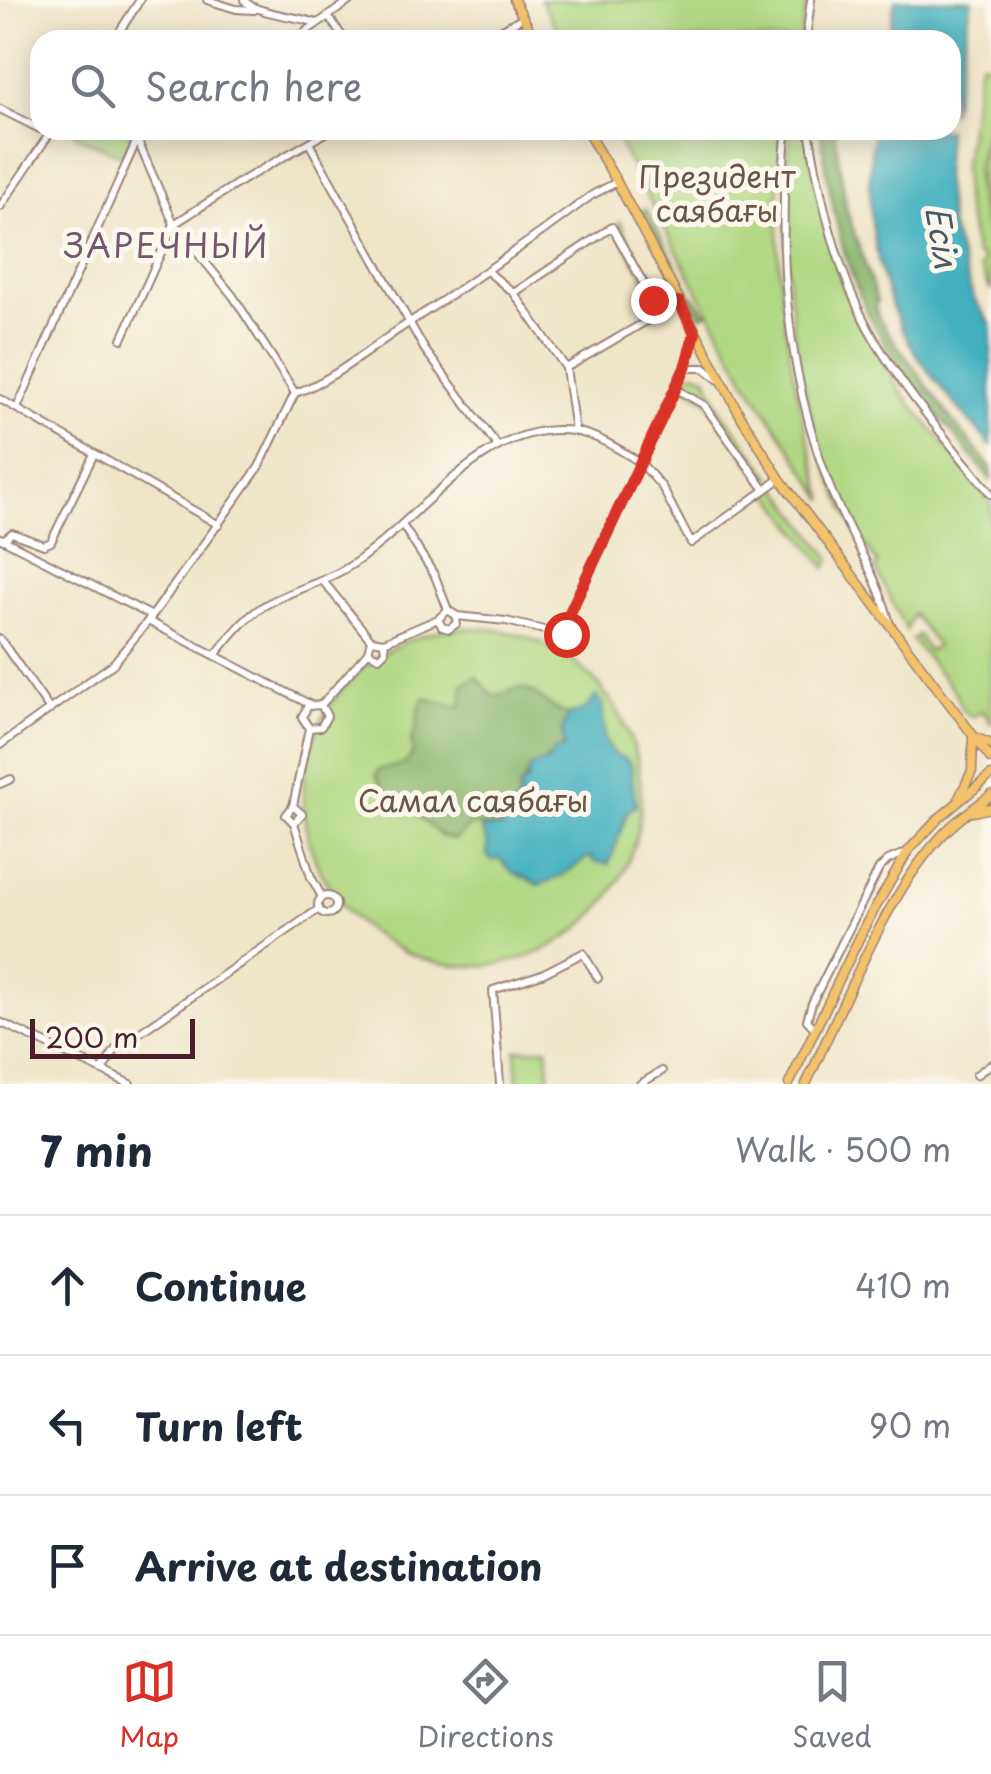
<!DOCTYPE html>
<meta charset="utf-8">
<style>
body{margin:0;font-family:"Playpen Sans",sans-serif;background:#f6f6f7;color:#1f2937}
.scale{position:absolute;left:30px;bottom:25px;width:165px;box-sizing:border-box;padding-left:10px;border:5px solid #4a1f2b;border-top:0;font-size:28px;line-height:35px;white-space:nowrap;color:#4a1f2b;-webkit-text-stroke:8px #fbf7ec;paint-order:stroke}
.stop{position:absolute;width:30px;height:30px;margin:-22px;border:8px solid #d93025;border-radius:50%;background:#fff}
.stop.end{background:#d93025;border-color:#fff;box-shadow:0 2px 10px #0008}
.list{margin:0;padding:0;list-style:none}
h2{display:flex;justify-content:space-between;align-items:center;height:130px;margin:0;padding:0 40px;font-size:42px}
h2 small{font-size:32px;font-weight:400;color:#747a83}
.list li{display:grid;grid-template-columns:65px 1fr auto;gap:30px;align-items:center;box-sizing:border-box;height:140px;padding:0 40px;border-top:2px solid #e0e1e3}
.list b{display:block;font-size:38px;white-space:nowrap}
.list em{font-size:32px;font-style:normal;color:#747a83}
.icon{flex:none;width:55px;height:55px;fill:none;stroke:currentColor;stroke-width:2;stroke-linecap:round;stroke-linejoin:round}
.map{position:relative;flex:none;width:991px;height:1084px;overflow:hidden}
.search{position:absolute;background:#fff;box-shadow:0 5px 25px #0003;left:30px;right:30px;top:30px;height:110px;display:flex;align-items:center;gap:25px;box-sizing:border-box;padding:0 35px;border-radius:30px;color:#747a83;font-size:38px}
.sheet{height:550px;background:#fff}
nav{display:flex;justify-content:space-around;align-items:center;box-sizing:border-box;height:140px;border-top:2px solid #e0e1e3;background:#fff;font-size:28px;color:#747a83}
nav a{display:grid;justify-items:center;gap:5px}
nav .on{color:#d93025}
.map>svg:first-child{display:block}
.green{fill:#b1d883;stroke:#7e7c57;stroke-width:2.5}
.forest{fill:#8cb871;stroke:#6b6c4e;stroke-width:2.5}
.water{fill:#42b0bf;stroke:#466875;stroke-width:2.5}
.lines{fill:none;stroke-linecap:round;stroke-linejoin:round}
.minor-casing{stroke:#9c8279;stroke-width:10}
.major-casing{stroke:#9c8279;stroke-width:11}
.minor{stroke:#fff;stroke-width:6}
.major{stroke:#f3c26a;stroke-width:8}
.route{stroke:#d93025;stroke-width:12}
.labels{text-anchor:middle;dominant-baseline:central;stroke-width:10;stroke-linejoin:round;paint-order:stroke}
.park-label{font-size:30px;fill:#695645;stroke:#fbf7ec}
.water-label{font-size:32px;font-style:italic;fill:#475966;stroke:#fbf7ec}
.neighbourhood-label{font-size:32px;letter-spacing:2.5px;fill:#775570;stroke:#fbf7ec}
</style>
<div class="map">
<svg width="991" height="1084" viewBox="0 0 991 1084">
<rect width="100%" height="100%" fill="#fbf7ec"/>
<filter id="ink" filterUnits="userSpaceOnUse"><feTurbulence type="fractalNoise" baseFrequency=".01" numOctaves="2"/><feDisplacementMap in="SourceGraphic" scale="20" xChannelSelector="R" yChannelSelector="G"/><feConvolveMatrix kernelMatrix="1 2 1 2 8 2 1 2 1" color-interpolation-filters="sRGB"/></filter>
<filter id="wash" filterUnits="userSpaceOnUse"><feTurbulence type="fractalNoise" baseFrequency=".0048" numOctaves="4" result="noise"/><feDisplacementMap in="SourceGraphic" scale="40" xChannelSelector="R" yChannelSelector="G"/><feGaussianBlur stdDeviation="2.25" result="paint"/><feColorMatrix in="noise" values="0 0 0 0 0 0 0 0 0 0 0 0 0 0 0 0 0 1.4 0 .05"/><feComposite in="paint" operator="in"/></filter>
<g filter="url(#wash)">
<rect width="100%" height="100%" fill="#efe5c7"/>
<g class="green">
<polygon points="541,0 808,0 800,40 563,40"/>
<polygon points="980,62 991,65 991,107 976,168 976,185 991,251 991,291 980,267 983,262 981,257 976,255 965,204 963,166"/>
<polygon points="991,117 991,242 978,177"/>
<polygon points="74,130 128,130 131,139 122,156 77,136"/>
<path d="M612,130H784C766,258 789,378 825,500L747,382Z"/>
<path d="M790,130H806L822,215L844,288L900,390L991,502V723L983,711L972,717L962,710L955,692L912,640L918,635L929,651L937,646L913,614L906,630L875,568L878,564C794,449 777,268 790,130Z"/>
<polygon points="620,222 643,266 649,268 669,298 660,306 617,229"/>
<polygon points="694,372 706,376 722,412 771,477 764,482 707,400 684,387 687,376"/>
<polygon points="778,487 831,559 826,568 770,493 772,488"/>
<circle cx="472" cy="797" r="169"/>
<polygon points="547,1048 550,1084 518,1084 516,1050"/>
</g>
<g class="forest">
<path d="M820,130H834L847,211L877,301L875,308L880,321L951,419L991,468V480C952,430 907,383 876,328C841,267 830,197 820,130Z"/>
<polygon points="646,209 691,294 707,313 701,316 687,299 640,212"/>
<path d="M477,676L492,695C505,697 512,686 525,689C541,694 551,711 569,715L564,725L566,745L527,774L512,814L502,828L471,825L454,840L441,836L419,817L410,801L403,799L394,807L376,776L378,770L405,764L413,753L411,740C420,728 415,711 424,698L461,707L463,685Z"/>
</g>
<g class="water">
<polygon points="895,0 972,0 951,113 951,40 888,40"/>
<path d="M874,130H947L944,177L950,225L973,297L991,325V446C963,413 931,379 909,342C874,280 863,200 874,130Z"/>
<polygon points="596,696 602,702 605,741 613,754 627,760 631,766 636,806 628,811 609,864 594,862 590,856 560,877 539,885 510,871 500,859 491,860 487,855 488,845 481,828 502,828 520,798 519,788 527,781 529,768 548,761 555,750 564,749 562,731 569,715 587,708"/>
</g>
</g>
<g filter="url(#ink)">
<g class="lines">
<g class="minor-casing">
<g id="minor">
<polyline points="207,0 236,9 254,10"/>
<path d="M244,0C255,14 297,16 317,23"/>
<polyline points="328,16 345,40"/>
<polyline points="114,40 140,0"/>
<polyline points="294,40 351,0"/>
<polyline points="484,40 523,17"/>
<polyline points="806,40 811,0"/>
<polyline points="0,109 40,129"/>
<polyline points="133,130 174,224 233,296 295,393"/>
<path d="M787,130C783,152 784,176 784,199C781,296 795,394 829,485C847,532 879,576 890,625"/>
<path d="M809,130C820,196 836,269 868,328C901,388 948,441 991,494"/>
<polyline points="309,143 425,350 497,445"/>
<polyline points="0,207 52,130"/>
<polyline points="487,271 514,293"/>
<polyline points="660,313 612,227 514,293 566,368 679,302"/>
<polyline points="122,339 174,224 243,180 331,130"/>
<polyline points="566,368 575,431"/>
<polyline points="685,368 704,368 719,380"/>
<polyline points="676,389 704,405 765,490"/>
<path d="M295,393C336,379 371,347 407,324C470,283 532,240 592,195L617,182"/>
<polyline points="0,399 219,525"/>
<polyline points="17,408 137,140"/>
<polyline points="403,526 435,576 448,610"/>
<polyline points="0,538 152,616"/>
<polyline points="3,540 12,533 44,545 51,542 94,454"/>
<polyline points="323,581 371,640"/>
<polyline points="438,619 442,627 449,629 456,624 457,616"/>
<polyline points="148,621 311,705"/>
<polyline points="551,631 552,641 561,643 565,634 560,628"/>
<polyline points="0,639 50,710"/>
<polyline points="368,652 379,657 385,651 384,642"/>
<path d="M215,655C231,636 246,615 269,603C293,590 321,583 345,569C416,527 482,418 573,431C596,434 622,451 641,463L685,368L695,333"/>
<polyline points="309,728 321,727 327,716 321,705"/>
<polyline points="0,745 113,664 152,616 259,467 295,393"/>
<polyline points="0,784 11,779"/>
<polyline points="293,806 302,814 294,823"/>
<circle cx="327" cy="905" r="9"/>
<polyline points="322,897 311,877 294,823 286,815 293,806 309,728 302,717 308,706 321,705 368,652 371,640 384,642 438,619 448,610 457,616 506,621 548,631 565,623 641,463 662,487 691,543 780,479"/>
<polyline points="0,1022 130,1084"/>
<polyline points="815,1029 807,1020 812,1003 879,869 888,860 907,852"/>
<polyline points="102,1070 116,1049 319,909"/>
<polyline points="976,1075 991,1064"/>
<polyline points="500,1084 493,990 542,974 583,953 598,978"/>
<polyline points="640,1084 662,1071"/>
</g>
</g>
<g class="major-casing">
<g id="major">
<polyline points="514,0 535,40"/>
<polyline points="586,130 617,182 740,415 780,479 991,759"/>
<polyline points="977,738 991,744"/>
<polyline points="959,798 972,771 973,736"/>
<polyline points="973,812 991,808"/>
<polyline points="789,1084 866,924 908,851 939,818 991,775"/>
<path d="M806,1084C843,1008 882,902 938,840C953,822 973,809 991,795"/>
</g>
</g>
<use href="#minor" class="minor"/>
<use href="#major" class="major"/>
</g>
</g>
<g class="lines" filter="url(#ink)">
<polyline class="route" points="566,634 559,628 565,623 685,368 695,333 679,302 660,313 653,300"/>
</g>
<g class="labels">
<g class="park-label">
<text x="717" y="175">Президент<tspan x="717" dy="34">саябағы</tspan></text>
<text x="473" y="799">Самал саябағы</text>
</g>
<g class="water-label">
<text transform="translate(943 237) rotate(81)">Есіл</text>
</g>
<g class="neighbourhood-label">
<text x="167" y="245">ЗАРЕЧНЫЙ</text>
</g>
</g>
</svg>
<div class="scale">200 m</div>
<div class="stop" style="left:566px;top:634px"></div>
<div class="stop end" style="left:653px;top:300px"></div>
<div class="search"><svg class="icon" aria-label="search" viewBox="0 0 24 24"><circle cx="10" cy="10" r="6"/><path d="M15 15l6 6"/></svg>Search here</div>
</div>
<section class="sheet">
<h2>7 min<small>Walk · 500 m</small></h2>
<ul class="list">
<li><svg class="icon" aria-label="ahead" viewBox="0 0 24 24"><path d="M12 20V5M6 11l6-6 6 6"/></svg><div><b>Continue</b></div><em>410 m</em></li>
<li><svg class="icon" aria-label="left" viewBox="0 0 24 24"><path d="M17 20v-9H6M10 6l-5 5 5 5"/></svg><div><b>Turn left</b></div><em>90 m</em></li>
<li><svg class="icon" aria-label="arrive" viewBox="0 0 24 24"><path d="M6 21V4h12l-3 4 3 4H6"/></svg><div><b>Arrive at destination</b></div></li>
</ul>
</section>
<nav>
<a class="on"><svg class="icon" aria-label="map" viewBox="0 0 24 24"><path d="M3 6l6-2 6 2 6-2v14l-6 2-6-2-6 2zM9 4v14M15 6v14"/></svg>Map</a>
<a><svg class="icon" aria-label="directions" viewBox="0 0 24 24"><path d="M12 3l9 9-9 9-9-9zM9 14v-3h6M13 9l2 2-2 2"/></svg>Directions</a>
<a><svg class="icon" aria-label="saved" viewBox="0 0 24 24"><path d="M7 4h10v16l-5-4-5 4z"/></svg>Saved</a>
</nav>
